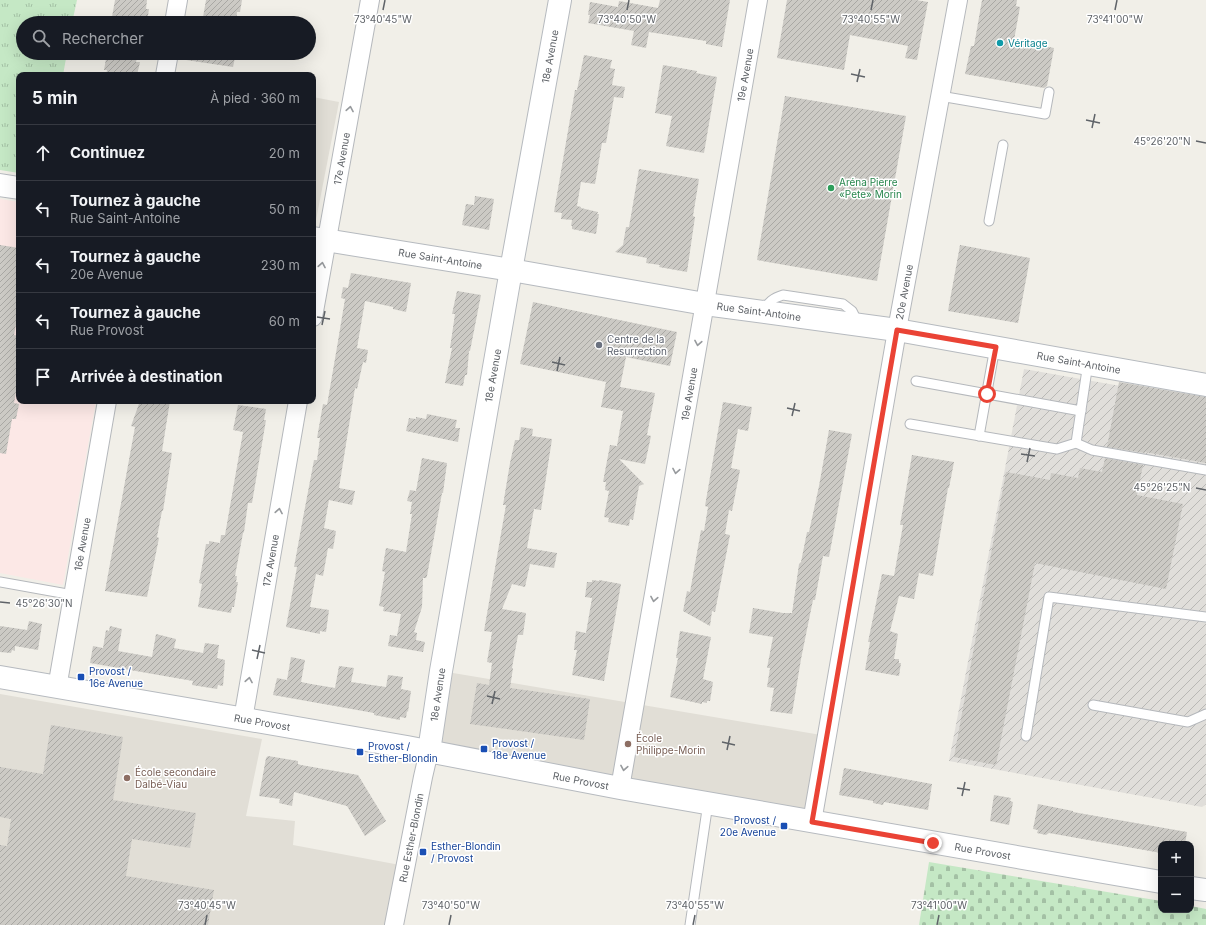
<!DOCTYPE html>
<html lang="fr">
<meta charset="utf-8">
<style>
body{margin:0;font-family:Inter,sans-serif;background:#20242c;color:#f1f3f6}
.controls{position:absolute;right:12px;bottom:12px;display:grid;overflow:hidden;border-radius:8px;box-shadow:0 4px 16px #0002}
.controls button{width:36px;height:36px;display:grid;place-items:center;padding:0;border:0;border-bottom:1px solid #363941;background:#171b24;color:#f1f3f6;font:20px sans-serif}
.stop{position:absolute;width:12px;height:12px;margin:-9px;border:3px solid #ea4335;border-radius:50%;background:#fff}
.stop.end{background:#ea4335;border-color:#fff;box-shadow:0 1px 4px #0008}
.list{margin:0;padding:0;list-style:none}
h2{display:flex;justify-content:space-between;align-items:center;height:52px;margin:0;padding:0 16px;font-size:17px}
h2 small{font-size:13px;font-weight:400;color:#9ea1a6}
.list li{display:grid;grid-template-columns:26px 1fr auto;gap:12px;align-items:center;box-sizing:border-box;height:56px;padding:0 16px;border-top:1px solid #363941}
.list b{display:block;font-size:15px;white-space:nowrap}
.list p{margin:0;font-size:13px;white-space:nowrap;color:#9ea1a6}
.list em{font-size:13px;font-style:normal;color:#9ea1a6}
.icon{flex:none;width:22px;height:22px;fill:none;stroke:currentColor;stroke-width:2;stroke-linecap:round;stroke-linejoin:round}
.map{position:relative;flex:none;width:1206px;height:925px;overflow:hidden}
.search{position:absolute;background:#171b24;box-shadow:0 4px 16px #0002;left:16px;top:16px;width:300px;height:44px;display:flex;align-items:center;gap:10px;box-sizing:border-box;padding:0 14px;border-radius:22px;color:#9ea1a6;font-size:15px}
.panel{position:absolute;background:#171b24;box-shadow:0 4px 16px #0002;left:16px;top:72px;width:300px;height:332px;border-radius:8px}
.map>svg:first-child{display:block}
.industrial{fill:url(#industrial-furrows)}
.education{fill:#e1ded6}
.medical{fill:#fce8e6}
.cemetery{fill:url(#cemetery-stones)}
.park{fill:url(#park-tufts)}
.building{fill:url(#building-hatch)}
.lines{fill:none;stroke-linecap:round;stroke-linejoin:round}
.lane-casing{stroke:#b5b8bc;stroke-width:11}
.street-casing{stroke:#b5b8bc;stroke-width:20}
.secondary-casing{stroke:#b6babf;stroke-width:24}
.lane{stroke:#fff;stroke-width:9}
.street{stroke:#fff;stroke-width:18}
.secondary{stroke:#fff;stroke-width:22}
.oneway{stroke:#979a9d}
.route{stroke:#ea4335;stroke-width:5}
.ticks{fill:none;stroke:#5f6368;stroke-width:1.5}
.culture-dot{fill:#0f9aa8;stroke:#fff;stroke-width:1.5}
.leisure-dot{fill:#2e9e5b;stroke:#fff;stroke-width:1.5}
.worship-dot{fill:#6b7280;stroke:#fff;stroke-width:1.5}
.transit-dot{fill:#1a4fb4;stroke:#fff;stroke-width:1.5}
.education-dot{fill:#8d6e63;stroke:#fff;stroke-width:1.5}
.labels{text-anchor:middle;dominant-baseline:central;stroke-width:3;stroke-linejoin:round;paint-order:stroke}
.culture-label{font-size:10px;fill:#0d838f;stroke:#fff;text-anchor:start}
.street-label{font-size:10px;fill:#5f6368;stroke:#fff}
.leisure-label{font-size:10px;fill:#27864d;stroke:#fff;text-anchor:start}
.worship-label{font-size:10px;fill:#5b616d;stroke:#fff;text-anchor:start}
.transit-label{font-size:10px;fill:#164399;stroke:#fff;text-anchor:start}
.education-label{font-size:10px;fill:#785e54;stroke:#fff;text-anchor:start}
.ticks-label{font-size:10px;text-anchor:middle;fill:#5f6368;stroke:#fff;stroke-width:3;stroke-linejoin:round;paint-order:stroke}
</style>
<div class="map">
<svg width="1206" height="925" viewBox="0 0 1206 925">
<defs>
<pattern id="industrial-furrows" width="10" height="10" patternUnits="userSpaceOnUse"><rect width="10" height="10" fill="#e0deda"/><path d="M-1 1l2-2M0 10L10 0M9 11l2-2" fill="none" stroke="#b9b8b5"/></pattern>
<pattern id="cemetery-stones" width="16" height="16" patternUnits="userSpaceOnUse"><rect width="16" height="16" fill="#c5e8c5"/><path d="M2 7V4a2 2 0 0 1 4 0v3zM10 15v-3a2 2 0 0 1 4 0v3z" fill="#a3c0a4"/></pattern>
<pattern id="park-tufts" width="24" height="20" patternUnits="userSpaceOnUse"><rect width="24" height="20" fill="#c5e8c5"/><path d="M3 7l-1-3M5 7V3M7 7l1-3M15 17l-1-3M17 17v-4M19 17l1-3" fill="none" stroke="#a3c0a4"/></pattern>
<pattern id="building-hatch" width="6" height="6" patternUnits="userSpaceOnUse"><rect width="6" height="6" fill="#cccac5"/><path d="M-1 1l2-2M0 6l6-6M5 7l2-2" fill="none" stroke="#a9a8a4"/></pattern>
</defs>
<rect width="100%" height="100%" fill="#f1efe8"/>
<polygon class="industrial" points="1024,369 1206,401 1206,804 1202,807 949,761"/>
<g class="education">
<polygon points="313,97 339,102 316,220 313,222"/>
<polygon points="441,671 827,736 812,822 429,751"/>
<polygon points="0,694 262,739 246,816 295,821 293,845 400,865 393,925 0,925"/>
</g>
<polygon class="medical" points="0,199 19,202 19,401 96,401 63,585 0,573"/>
<polygon class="cemetery" points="929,862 1161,901 1161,910 1191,910 1191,906 1206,909 1206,925 919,925"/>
<polygon class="park" points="0,0 77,0 72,23 23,23 23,53 67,53 63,75 19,75 19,173 0,170"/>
<g class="building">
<polygon points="115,0 147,0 146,9 149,9 147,22 114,23 115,18 112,17"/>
<polygon points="206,0 242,0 240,12 237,12 236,23 202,23"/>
<polygon points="660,0 730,0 722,47 706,44 706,41 649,32 646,48 631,45 634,31 588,23 590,15 588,15 590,2 618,7 619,1 658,8"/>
<polygon points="787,0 916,0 928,2 917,60 905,58 908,46 850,35 844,70 777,58"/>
<polygon points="982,0 1017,0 1016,6 1020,7 1014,40 1054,48 1047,86 1044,88 965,74 971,46 974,46"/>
<polygon points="107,53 138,53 136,62 140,62 137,75 106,75 107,70 104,70"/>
<polygon points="187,53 236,53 233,67 186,60"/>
<polygon points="584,55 612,60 610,68 615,69 612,85 625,87 623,98 614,97 606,143 602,143 595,184 581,182 577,206 581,207 581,208 598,212 597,214 599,214 596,234 572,229 572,226 571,226 572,220 561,219 562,213 554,212 575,90 577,90"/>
<polygon points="663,65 697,71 696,73 717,77 704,153 666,146 672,116 655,113"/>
<polygon points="785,96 906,116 877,281 757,260"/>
<polygon points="639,169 699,179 693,216 695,217 687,272 659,267 660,265 646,263 647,258 615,252 623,245 626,227 629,227"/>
<polygon points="475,196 494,199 489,230 462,225 466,204 474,205"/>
<polygon points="0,245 19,248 19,309 14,335 19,336 19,376 14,403 19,404 16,419 12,419 6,454 0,453"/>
<polygon points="960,245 1030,258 1018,323 948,311"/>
<polygon points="351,273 411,283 406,312 393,309 393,307 365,301 357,348 368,350 366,363 363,362 357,389 355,388 339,488 355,491 352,505 329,500 324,528 336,531 333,549 328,548 323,576 316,574 310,607 329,610 326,632 320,631 320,634 286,627 297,567 294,567 303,518 314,460 317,460 320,438 317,438 323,404 327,405 337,347 345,299 341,298 343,287 348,288"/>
<polygon points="457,291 481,295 470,351 469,351 467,375 465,375 463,386 445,383 452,348 450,348 455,314 452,314"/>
<polygon points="533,302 677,332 670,366 626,357 620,387 655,393 647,435 651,436 645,464 619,459 644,484 639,486 633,520 630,519 629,526 608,522 609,518 604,517 609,491 605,490 606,482 603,482 610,445 617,446 623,411 601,407 606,382 520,364"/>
<polygon points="1119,382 1206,397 1206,463 1145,452 1145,453 1107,447"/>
<polygon points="140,401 170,401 162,451 172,453 163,511 162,511 157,537 159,538 158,543 147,597 105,591 135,427 131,426"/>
<polygon points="723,402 752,407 748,431 738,429 731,468 740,470 732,511 729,510 725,534 730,535 715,612 712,611 710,626 683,611 687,591 690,592 701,530 704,531 708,507 705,506"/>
<polygon points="238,405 266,409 264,420 266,420 252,503 248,503 244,532 243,533 235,576 237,576 236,582 238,582 234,607 232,607 231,613 198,607 202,584 199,583 206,544 209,544 209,541 220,543 221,535 225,535 243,432 233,430"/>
<polygon points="427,414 457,420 455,428 460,428 458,442 406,431 409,418 416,419 416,417 426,419"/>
<polygon points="521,427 533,429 532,436 552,439 541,510 534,509 527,548 557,553 554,568 530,564 525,587 512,584 502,609 526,613 523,635 518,635 512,668 513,668 510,688 590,699 584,740 470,724 477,683 489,685 492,663 487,662 492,632 484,631 506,505 503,505 510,463 515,440 519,440"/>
<polygon points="829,430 852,434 829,557 823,556 815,600 813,600 801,659 792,714 770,711 774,688 767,687 770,668 767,668 773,637 749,633 753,608 783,613 792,613 799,564 801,562 807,532 809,532 819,486"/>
<polygon points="912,455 954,462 949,488 948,488 933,576 919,573 914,599 899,596 890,631 898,634 894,659 899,659 899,663 901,663 899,676 865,670 870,642 868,642 882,574 894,576 903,525 900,525"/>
<polygon points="422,458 447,463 443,493 442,493 427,576 426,578 423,578 422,607 414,632 417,633 416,640 425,642 423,652 388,646 390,635 397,636 401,614 383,611 384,607 379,606 385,572 382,571 386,548 406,552 412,514 410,514 412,502 407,501 410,490 416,491"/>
<polygon points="1105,458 1143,465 1137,495 1183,504 1166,589 1035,563 996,765 954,757 1006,472 1050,480 1051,473 1078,478 1080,468 1102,472"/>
<polygon points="592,580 599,581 599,580 621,584 604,681 572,675 577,650 574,650 576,631 586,633 592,598 585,597 587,582 592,582"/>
<polygon points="29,621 42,624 38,650 15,646 15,651 12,650 11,653 0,652 0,626 27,630"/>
<polygon points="110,626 122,629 118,651 152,657 156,634 176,639 174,648 203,653 205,643 219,645 217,658 225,660 223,686 218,685 217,689 192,685 193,681 90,663 93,646 103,648 106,630 109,631"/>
<polygon points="680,631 711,637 703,679 713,682 710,701 707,701 707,703 702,702 702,704 670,697 678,658 676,658"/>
<polygon points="291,657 305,660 301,682 311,684 335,688 339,666 354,668 351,682 386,687 388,675 403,677 401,689 411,691 408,712 407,711 406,718 400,717 400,720 374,715 374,713 273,695 277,678 287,680"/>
<polygon points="51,725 123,737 113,800 196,813 190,848 132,839 126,876 214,890 208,925 0,925 0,845 7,846 11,819 0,817 0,767 43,774"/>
<polygon points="268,756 298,761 298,764 301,765 358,775 386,821 365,836 347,806 294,792 292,806 279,803 280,799 259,796 266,758"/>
<polygon points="844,768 932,784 928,810 884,802 883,805 873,803 873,801 839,795"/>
<polygon points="994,795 1011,798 1010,801 1013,802 1009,825 990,821"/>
<polygon points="1038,804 1073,811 1073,812 1187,832 1185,844 1161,844 1161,853 1049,833 1046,835 1037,833 1038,830 1033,829"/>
</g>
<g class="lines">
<g class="lane-casing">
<g id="lane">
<polyline points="940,96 1045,114 1049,92"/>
<polyline points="989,221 1003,145"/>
<path d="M763,312C768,302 773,298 783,295L843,304L852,311L858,323"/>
<polyline points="916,381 1081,411"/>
<polyline points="910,424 1057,449 1076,443 1088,363"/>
<polyline points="979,436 995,347"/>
<polyline points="1076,443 1092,450 1206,470"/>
<polyline points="0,582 73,595"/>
<polyline points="1093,705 1188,722 1206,714"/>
<polyline points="1026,736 1049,597 1206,617"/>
<polyline points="690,925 708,803"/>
</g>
</g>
<g class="street-casing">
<g id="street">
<polyline points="174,23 178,0"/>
<polyline points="165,75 169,53"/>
<path id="s1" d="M313,317L370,0"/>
<path id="s2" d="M57,688L107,401"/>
<path id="s3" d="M243,719L298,401"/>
<path id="s4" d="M620,788L758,0"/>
<path id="s5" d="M812,822L899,319L958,0"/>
<path id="s6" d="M394,925L423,777L429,751"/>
</g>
</g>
<g class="secondary-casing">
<g id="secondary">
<polyline points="0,185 19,188"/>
<path id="s7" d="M313,238L511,270L705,304L897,330L1206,385"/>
<path id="s8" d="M0,677L407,747L620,788L1161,882"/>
<path id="s9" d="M429,751L441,671L511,270L560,0"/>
<polyline points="1191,888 1206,890"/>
</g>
</g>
<use href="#lane" class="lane"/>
<use href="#street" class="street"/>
<use href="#secondary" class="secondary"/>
</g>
<defs><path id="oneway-chevron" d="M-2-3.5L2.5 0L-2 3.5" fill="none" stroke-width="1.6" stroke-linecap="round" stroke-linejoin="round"/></defs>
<g class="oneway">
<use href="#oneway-chevron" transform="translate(350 109) rotate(-80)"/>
<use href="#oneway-chevron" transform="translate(322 265) rotate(-80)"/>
<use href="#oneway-chevron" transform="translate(698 343) rotate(100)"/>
<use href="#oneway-chevron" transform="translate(676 471) rotate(100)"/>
<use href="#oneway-chevron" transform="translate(279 511) rotate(-80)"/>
<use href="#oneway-chevron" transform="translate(654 599) rotate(100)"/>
<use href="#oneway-chevron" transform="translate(249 680) rotate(-80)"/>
<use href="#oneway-chevron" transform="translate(624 768) rotate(100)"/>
</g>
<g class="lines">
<polyline class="route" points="933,843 812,822 897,330 996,347 987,394"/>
</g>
<path class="ticks" d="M383,10L385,0M627,10L629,0M871,10L873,0M1115,10L1117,0M851,74L865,77M857,82L860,69M1086,120L1100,123M1092,128L1095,114M1196,141L1206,143M317,317L330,319M322,325L325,311M552,362L565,365M557,371L560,357M787,408L800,411M792,416L795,403M1021,454L1035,456M1027,462L1030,448M1196,488L1206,490M0,602L10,603M252,650L265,653M257,659L260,645M487,696L500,699M492,704L495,691M722,742L735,745M727,750L730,736M957,788L970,790M962,796L965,782M205,925L207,915M449,925L451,915M693,925L695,915M937,925L939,915"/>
<circle class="culture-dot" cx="1000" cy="43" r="4"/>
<circle class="leisure-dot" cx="831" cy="188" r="4"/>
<circle class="worship-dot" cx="599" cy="345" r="4"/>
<g class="transit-dot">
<rect x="77" y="673" width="8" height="8" rx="2"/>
<rect x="480" y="745" width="8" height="8" rx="2"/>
<rect x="356" y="748" width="8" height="8" rx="2"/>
<rect x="780" y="822" width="8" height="8" rx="2"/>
<rect x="419" y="848" width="8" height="8" rx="2"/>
</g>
<g class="education-dot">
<circle cx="628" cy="744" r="4"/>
<circle cx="127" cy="778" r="4"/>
</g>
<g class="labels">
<g class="culture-label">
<text x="1008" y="43">Véritage</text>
</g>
<g class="street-label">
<text stroke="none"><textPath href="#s9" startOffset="705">18e Avenue</textPath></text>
<text stroke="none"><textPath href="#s4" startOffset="724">19e Avenue</textPath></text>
<text stroke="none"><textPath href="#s1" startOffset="161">17e Avenue</textPath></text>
<text stroke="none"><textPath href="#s7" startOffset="129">Rue Saint-Antoine</textPath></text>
<text stroke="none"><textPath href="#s5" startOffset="538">20e Avenue</textPath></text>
<text stroke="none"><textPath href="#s7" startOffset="452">Rue Saint-Antoine</textPath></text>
<text stroke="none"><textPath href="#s7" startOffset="776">Rue Saint-Antoine</textPath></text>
<text stroke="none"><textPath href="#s9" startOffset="381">18e Avenue</textPath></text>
<text stroke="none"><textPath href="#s4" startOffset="400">19e Avenue</textPath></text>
<text stroke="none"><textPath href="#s2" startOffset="146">16e Avenue</textPath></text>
<text stroke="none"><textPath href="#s3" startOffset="161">17e Avenue</textPath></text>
<text stroke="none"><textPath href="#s9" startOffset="57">18e Avenue</textPath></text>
<text stroke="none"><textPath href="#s8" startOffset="266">Rue Provost</textPath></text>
<text stroke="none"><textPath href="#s8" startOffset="590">Rue Provost</textPath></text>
<text stroke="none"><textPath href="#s6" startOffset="89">Rue Esther-Blondin</textPath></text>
<text stroke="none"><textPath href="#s8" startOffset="998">Rue Provost</textPath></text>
</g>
<g class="leisure-label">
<text x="839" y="182">Aréna Pierre<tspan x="839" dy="12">«Pete» Morin</tspan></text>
</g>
<g class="worship-label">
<text x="607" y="339">Centre de la<tspan x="607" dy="12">Resurrection</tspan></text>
</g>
<g class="transit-label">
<text x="89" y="671">Provost /<tspan x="89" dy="12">16e Avenue</tspan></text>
<text x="492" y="743">Provost /<tspan x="492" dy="12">18e Avenue</tspan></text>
<text x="368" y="746">Provost /<tspan x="368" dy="12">Esther-Blondin</tspan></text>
<text x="776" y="820" text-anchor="end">Provost /<tspan x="776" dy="12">20e Avenue</tspan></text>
<text x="431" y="846">Esther-Blondin<tspan x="431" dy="12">/ Provost</tspan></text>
</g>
<g class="education-label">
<text x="636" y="738">École<tspan x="636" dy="12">Philippe-Morin</tspan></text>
<text x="135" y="772">École secondaire<tspan x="135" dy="12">Dalbé-Viau</tspan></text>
</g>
</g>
<g class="ticks-label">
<text x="383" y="23">73°40'45"W</text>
<text x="627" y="23">73°40'50"W</text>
<text x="871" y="23">73°40'55"W</text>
<text x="1115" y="23">73°41'00"W</text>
<text x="1162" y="145">45°26'20"N</text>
<text x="1162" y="491">45°26'25"N</text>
<text x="44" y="607">45°26'30"N</text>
<text x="207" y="909">73°40'45"W</text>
<text x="451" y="909">73°40'50"W</text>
<text x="695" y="909">73°40'55"W</text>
<text x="939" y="909">73°41'00"W</text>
</g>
</svg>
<div class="controls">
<button>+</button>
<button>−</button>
</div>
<div class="stop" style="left:987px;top:394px"></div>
<div class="stop end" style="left:933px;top:843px"></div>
<div class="search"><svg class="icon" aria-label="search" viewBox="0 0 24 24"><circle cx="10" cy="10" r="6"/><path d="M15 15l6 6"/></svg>Rechercher</div>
<section class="panel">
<h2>5 min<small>À pied · 360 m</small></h2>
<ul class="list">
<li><svg class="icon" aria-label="ahead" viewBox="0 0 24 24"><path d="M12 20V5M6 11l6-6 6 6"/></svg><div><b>Continuez</b></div><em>20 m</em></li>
<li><svg class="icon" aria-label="left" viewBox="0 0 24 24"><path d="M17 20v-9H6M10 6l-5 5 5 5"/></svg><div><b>Tournez à gauche</b><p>Rue Saint-Antoine</p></div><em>50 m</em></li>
<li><svg class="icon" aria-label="left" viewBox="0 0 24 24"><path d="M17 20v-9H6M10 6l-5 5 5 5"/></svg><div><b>Tournez à gauche</b><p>20e Avenue</p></div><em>230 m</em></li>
<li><svg class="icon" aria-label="left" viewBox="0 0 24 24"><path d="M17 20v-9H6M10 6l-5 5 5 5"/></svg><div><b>Tournez à gauche</b><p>Rue Provost</p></div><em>60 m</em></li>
<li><svg class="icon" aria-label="arrive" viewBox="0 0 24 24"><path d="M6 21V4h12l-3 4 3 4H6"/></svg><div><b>Arrivée à destination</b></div></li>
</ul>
</section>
</div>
